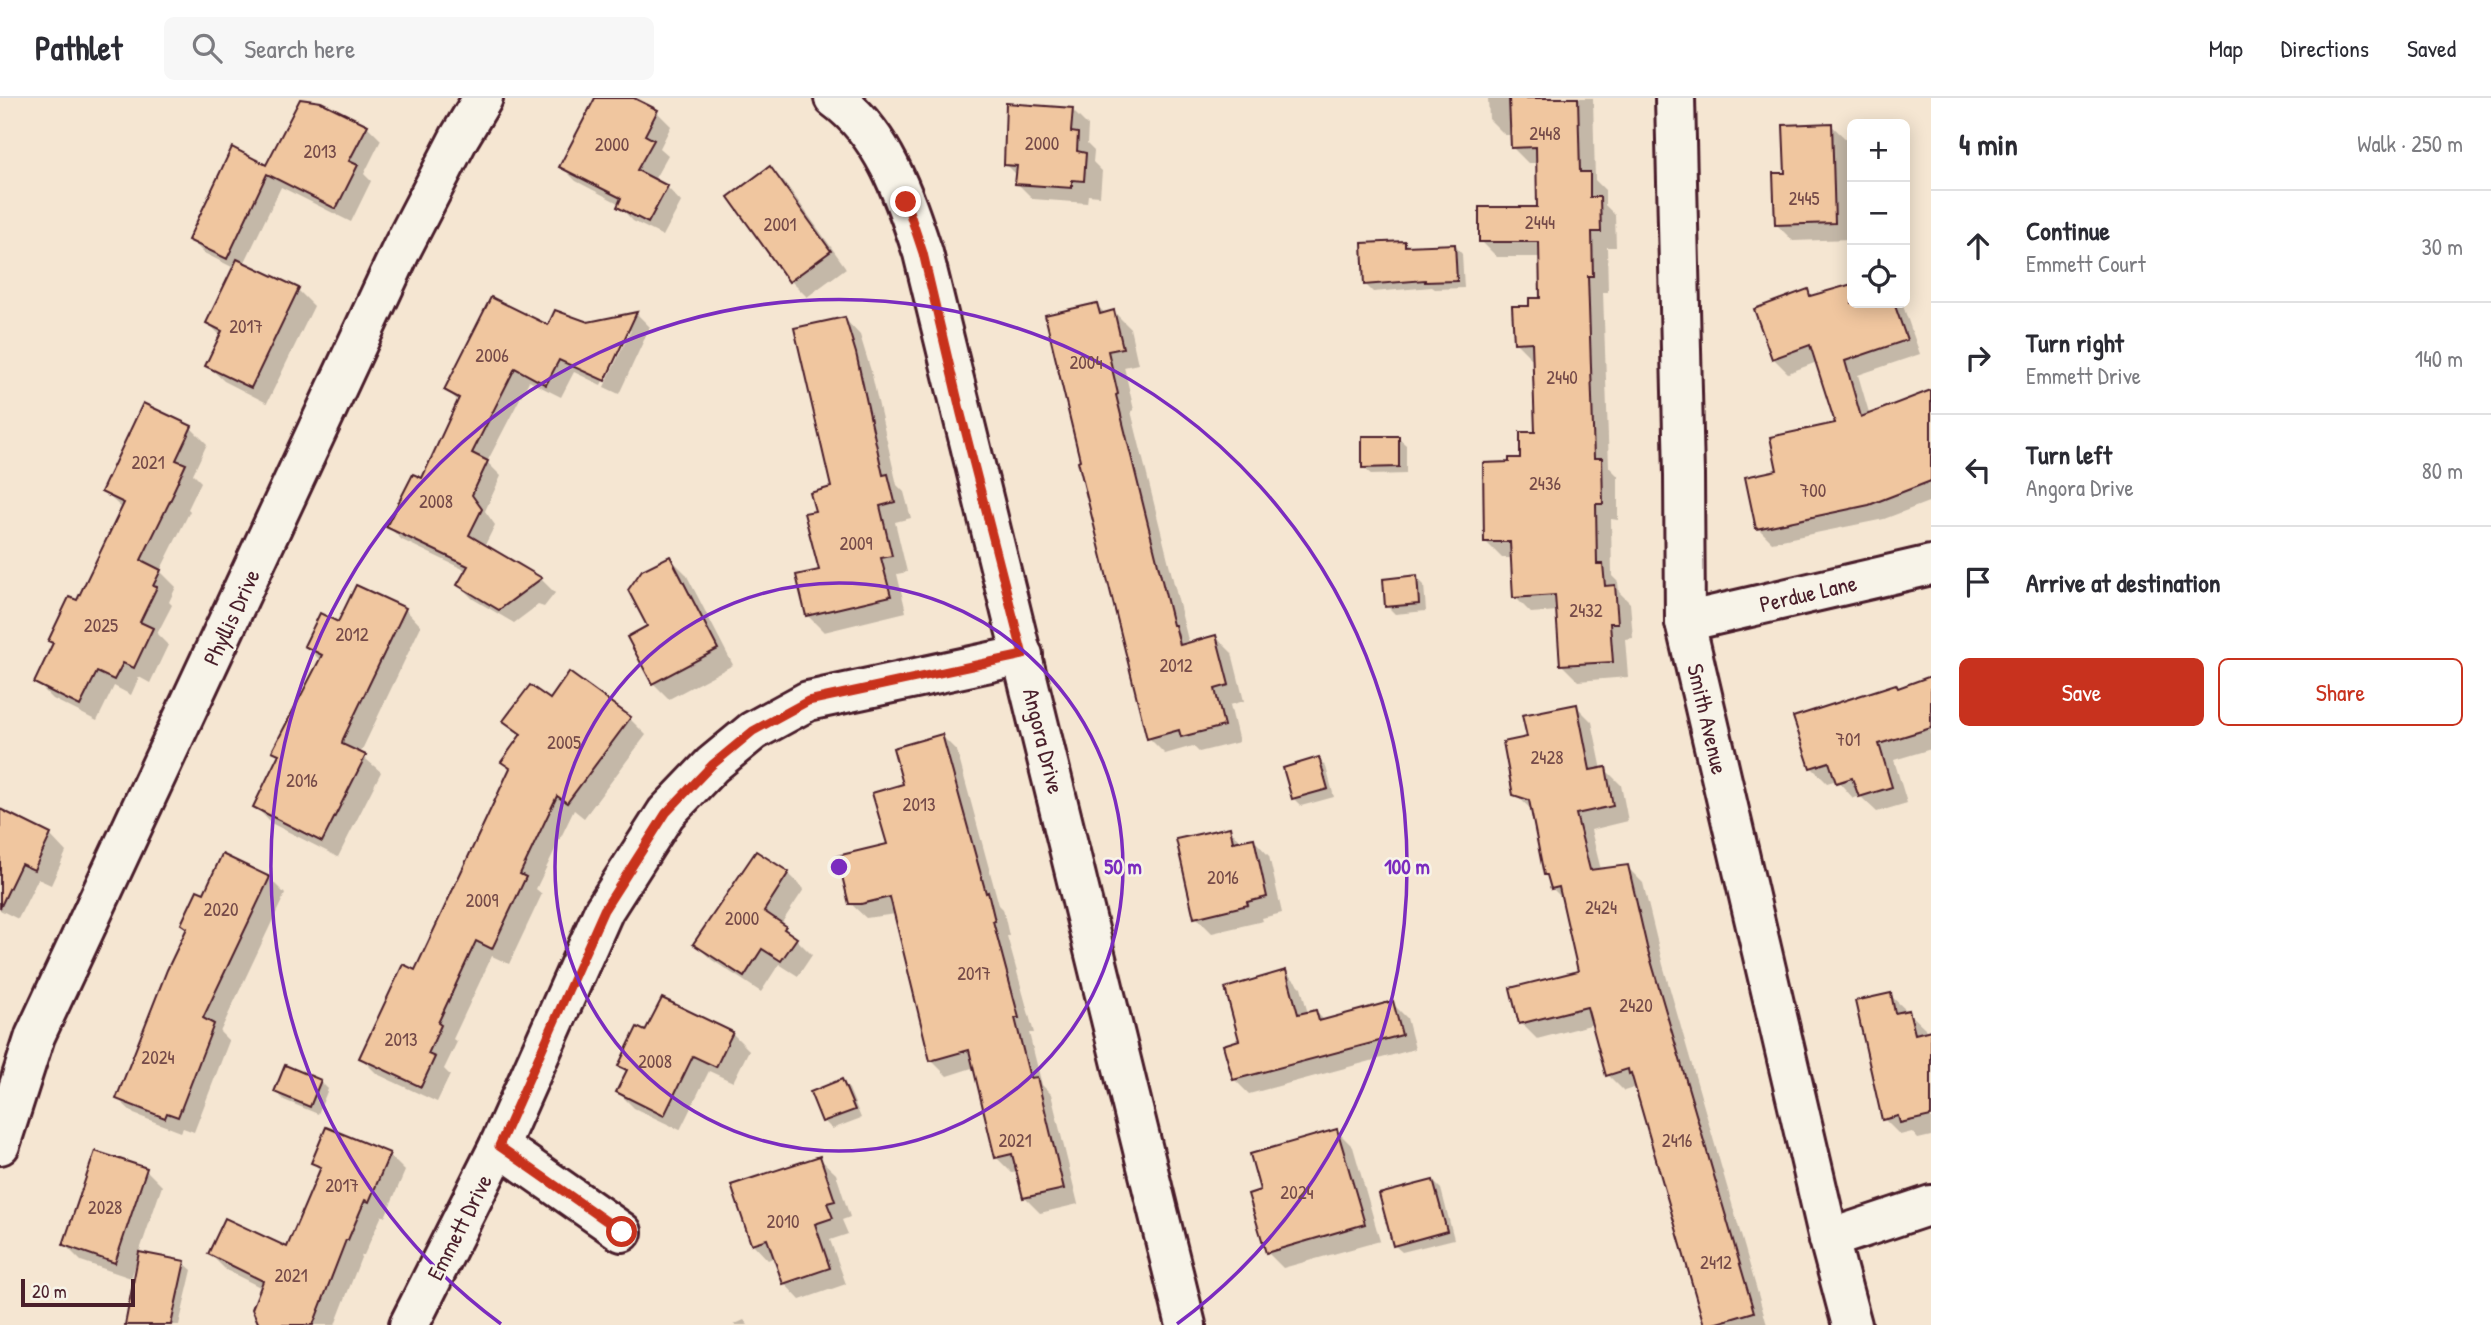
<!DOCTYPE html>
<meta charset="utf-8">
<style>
body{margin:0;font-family:"Patrick Hand",sans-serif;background:#f7f7f7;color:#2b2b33}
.controls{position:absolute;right:21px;top:21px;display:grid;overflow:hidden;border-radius:10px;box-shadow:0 4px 18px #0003}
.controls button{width:63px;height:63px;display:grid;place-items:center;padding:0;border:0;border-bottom:2px solid #e1e1e2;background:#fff;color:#2b2b33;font:35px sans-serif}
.scale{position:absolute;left:21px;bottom:18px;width:114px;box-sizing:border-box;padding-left:7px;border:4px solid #4a1f2b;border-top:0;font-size:19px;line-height:24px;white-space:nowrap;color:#4a1f2b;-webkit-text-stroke:5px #f7f3e8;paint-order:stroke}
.stop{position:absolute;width:21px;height:21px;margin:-16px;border:5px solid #c8321e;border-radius:50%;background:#fff}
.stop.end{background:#c8321e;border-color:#fff;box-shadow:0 2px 7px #0008}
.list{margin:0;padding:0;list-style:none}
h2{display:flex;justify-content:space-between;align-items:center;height:91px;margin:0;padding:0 28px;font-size:30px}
h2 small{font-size:23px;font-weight:400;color:#7c7c81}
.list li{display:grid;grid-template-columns:46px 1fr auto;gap:21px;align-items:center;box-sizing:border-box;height:112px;padding:0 28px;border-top:2px solid #e1e1e2}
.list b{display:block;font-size:26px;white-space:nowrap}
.list p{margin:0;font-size:23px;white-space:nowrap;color:#7c7c81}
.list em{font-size:23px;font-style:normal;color:#7c7c81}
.actions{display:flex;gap:14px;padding:21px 28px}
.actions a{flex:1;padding:16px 0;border:2px solid #c8321e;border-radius:10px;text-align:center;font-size:24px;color:#c8321e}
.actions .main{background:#c8321e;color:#fff}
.icon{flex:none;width:38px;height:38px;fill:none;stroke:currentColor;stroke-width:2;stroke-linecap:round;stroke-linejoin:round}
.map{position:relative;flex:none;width:1931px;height:1227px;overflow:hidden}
header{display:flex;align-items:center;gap:42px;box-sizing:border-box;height:98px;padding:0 35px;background:#fff;border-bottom:2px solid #e1e1e2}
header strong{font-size:33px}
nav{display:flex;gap:38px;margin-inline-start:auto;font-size:24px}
.search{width:490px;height:63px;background:#f7f7f7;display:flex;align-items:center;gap:18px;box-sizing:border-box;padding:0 24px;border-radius:10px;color:#7c7c81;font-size:26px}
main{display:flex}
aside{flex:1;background:#fff}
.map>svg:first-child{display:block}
.shadow{fill:#0003;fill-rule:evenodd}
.building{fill:#f0c69f;stroke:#4a1f2b;stroke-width:2}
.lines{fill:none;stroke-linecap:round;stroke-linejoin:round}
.minor-casing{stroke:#4a1f2b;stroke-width:44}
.minor{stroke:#f7f3e8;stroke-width:38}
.route{stroke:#c8321e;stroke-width:9}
.ring{fill:none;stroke:#7b2cbf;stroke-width:3.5}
.labels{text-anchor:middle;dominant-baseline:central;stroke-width:5;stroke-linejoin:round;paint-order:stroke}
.number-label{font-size:19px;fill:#744948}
.street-label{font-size:23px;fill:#4a1f2b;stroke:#f7f3e8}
.centre{fill:#7b2cbf;stroke:#f7f3e8;stroke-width:3.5}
.ring-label{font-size:21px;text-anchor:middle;font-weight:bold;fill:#7b2cbf;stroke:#f7f3e8;stroke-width:5;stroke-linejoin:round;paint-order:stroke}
</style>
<header>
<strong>Pathlet</strong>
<div class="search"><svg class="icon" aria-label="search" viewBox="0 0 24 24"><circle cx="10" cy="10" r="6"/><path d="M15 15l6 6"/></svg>Search here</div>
<nav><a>Map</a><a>Directions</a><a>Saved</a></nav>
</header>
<main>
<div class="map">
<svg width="1931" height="1227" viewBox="0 0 1931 1227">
<rect width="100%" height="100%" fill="#f5e6d2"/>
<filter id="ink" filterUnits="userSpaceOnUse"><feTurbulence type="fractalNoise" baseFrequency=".0143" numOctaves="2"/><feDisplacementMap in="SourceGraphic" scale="14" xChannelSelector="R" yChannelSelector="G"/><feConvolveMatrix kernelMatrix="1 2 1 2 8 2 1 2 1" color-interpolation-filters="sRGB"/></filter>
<g filter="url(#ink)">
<g class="shadow">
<polygon points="597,0 630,0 657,14 671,28 660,50 668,57 654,82 667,89 681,104 663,138 633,123 619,108 620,106 576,83 562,69"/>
<polygon points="1488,0 1593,0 1595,82 1605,92 1605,107 1615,117 1616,149 1607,149 1608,194 1603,194 1609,369 1618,378 1618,422 1611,421 1612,478 1618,484 1619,494 1630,505 1633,540 1625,541 1628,579 1578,583 1561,566 1558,513 1531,515 1515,499 1513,460 1502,460 1486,444 1511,366 1522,362 1536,336 1534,260 1531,260 1515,244 1531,210 1542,202 1541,159 1497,159 1481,143 1539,111 1538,65 1528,65 1512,49 1512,37 1505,37 1489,21"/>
<polygon points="1072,12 1088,28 1087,46 1094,53 1093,64 1102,73 1100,98 1088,97 1087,105 1033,101 1017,85 1018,78 1006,66"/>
<polygon points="1831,27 1848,43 1851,141 1793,143 1776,126 1786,77"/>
<polygon points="367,28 381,42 364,76 371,83 351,124 281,89 244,166 298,192 314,208 267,305 224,283 207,267 222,239 208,225 234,170 204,155 190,141 267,69"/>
<polygon points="770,70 786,86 846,170 807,199 791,183"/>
<polygon points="1405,144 1410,150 1455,148 1462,156 1464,190 1435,191 1432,189 1373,194 1365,186"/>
<polygon points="1852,188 1852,205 1902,205 1920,256 1858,277 1870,318 1931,301 1931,403 1884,421 1772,444 1758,430 1779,374 1837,327 1817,264 1788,275 1773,260 1808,193 1813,199"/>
<polygon points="1096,207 1106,216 1114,214 1130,230 1138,266 1124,269 1134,312 1131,313 1188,542 1191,545 1216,539 1232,555 1244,603 1230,607 1239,644 1199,654 1193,648 1165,656 1149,640"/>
<polygon points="637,216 650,229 619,296 604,289 631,232 627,232 601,287 574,274 561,299 529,283 487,364 501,378 485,413 495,427 485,447 541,481 555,495 544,509 538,507 514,525 473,501 459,487 467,473 402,442 388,428 423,382 459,304 446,291 548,230 588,226"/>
<polygon points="844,220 860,237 871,273 897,387 904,394 911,420 895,424 907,474 897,476 906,514 824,534 808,518 798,478 821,473 817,414 833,391"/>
<polygon points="143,307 191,330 207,346 193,376 201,384 188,411 190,413 160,473 176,489 169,504 172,507 157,536 168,547 150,585 139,579 131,597 114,588 97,623 53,601 36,584 55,547 50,542 78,505 123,411 103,393"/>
<polygon points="1398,340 1406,347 1406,376 1372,377 1364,370"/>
<polygon points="670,460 686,476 733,567 669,601 653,585 650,529"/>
<polygon points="1416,479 1424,487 1426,513 1395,516 1387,508"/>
<polygon points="405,511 421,528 360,656 381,674 338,759 271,725 255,708 280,658 275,653 321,563 306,548 339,526"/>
<path d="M1931,580V651L1894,662L1907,705L1877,714L1860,698L1853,700L1837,682L1827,685L1811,669L1896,588L1900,591ZM1861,679L1844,684V680Z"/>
<polygon points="551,604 630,621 646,637 584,720 574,712 536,791 542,796 509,866 492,858 453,941 457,944 444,971 450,977 437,1004 377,976 361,960 416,874 512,672 504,664 521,639 505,623"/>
<polygon points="1576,608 1592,624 1602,672 1605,671 1621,687 1628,723 1591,732 1601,772 1627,769 1643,785 1663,867 1767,1227 1705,1227 1637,989 1624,993 1608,977 1594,926 1537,941 1521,925 1580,874 1563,801 1552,790 1549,780 1546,777 1533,713 1515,696 1529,641"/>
<polygon points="942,638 957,653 999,807 1003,811 1009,838 1007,838 1034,935 1029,935 1042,987 1051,996 1078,1106 1040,1115 1024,1099 1018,1074 1012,1075 997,1060 975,969 947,978 931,962 896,816 866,820 850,805 889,747 905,688"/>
<polygon points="1318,661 1326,669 1334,699 1301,708 1293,700"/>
<polygon points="0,714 50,737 66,754 51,787 38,781 18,821 0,812"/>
<polygon points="1229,731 1242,744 1253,741 1269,758 1282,815 1262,820 1263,823 1212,835 1196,819"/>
<polygon points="788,775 804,791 781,826 812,857 798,878 779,866 761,894 712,862 695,846"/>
<polygon points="269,780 285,796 220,934 229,943 194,1034 183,1030 181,1034 134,1016 118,1001 188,831 183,826 205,798"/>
<polygon points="1286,874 1301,889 1308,916 1316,914 1325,923 1392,905 1407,920 1415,951 1249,996 1234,981"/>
<polygon points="1890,897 1925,930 1926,935 1931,934 1931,1038 1918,1041 1912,1034 1900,1037 1884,1021"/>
<polygon points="662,902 732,935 749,952 733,984 709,973 680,1032 634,1010 618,994 627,975 620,968 646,936"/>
<polygon points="320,983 328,991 318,1016 284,1002 276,994"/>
<polygon points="842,983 849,991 861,1020 832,1031 824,1023"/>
<polygon points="1337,1033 1353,1049 1380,1143 1283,1170 1267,1154 1262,1093"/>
<polygon points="389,1057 405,1073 385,1119 382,1117 364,1157 362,1157 335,1227 258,1227 262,1190 226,1172 210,1156 288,1151 321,1073 313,1065"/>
<polygon points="819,1060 836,1076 850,1119 842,1122 848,1136 830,1142 846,1186 800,1202 784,1185 775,1159 768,1162 752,1145"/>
<polygon points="146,1072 162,1088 139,1155 184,1165 192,1172 179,1227 126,1227 140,1160 138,1160 131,1180 81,1163 65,1147"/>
<polygon points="1433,1083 1441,1091 1454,1141 1402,1154 1394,1147"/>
<polygon points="744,1222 748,1227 733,1227"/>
</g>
<g class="building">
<polygon points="595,0 634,0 658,12 645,37 654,42 637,72 668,88 648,125 617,109 621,100 559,69"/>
<polygon points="1509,0 1578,0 1580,74 1590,74 1590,99 1600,99 1601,134 1592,134 1593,178 1588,178 1594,360 1602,360 1603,406 1596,406 1597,466 1603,466 1605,488 1615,487 1618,525 1610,525 1613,564 1560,567 1555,497 1513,500 1510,444 1484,444 1483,365 1509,364 1509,360 1520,360 1520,334 1535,334 1532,244 1514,245 1512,208 1529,208 1529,200 1540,200 1539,144 1479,144 1479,109 1537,109 1536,49 1511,50"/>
<polygon points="300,1 321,4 368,27 349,63 358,67 336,111 267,76 227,161 188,142 232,49 266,67"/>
<polygon points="1006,5 1073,10 1071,34 1078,35 1077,53 1086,55 1084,83 1072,82 1072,90 1015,86 1017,68 1004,67"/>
<polygon points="1832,25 1835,125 1775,127 1773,75 1785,75 1783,27"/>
<polygon points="770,68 831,153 789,184 728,99"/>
<polygon points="1405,143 1405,148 1455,146 1457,183 1425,184 1425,182 1364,187 1362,145"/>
<polygon points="237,161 299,190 251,290 205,268 222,233 206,225"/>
<polygon points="1852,186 1852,205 1894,205 1907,242 1845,263 1861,319 1931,292 1931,383 1869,407 1756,431 1745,379 1777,372 1770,339 1835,325 1810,247 1772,261 1754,211 1808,191 1810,198"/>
<polygon points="491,199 548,227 555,212 588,224 637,214 605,283 559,262 546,287 515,270 472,355 488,363 472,397 482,411 469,437 542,480 499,512 457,487 468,468 386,429 413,376 422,380 459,300 444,292"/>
<polygon points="1097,205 1100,216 1114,212 1123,250 1108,253 1118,296 1116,297 1173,527 1175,527 1180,547 1216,537 1229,587 1215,591 1224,628 1181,639 1179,632 1147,641 1078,363 1080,362 1045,217"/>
<polygon points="845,219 856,255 883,377 888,376 895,404 880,408 892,458 881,460 891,498 806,518 796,477 819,472 804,415 815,413 810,395 831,389 794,230"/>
<polygon points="143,305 192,328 176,362 186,366 173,394 174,395 141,462 161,472 153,488 157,489 140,524 153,530 134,570 123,565 114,582 97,574 80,608 34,585 53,545 48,543 69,499 77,502 124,405 101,394"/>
<polygon points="1362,338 1399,338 1399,369 1362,370"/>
<polygon points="670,458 718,551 652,586 627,539 647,528 628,492 642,472"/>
<polygon points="1417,477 1419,506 1385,509 1383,481"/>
<polygon points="356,487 406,510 343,641 342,646 366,657 322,744 253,709 279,656 272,653 322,557 304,548 320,515 338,524"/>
<polygon points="569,574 631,619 567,705 557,698 520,776 526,779 492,851 476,843 438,925 441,927 428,956 435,959 421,989 359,960 403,866 415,872 510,670 501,664 521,636 503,623 530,587 550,601"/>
<polygon points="1931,578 1931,630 1879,646 1892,689 1859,699 1852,680 1836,685 1829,664 1810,670 1793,619 1896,586 1898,590"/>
<polygon points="1577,606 1590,672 1606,669 1613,708 1576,716 1590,772 1628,767 1647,849 1754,1214 1710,1227 1704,1227 1631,975 1629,976 1628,971 1606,978 1587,909 1519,926 1510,890 1578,873 1559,789 1551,791 1547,777 1544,777 1529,702 1513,697 1503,644 1527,639 1522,617"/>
<polygon points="942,636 986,795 988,794 995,823 993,823 1019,920 1015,920 1030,980 1037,979 1064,1091 1023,1100 1012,1056 995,1060 969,952 930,963 890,799 861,806 849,806 837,758 887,746 872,695 903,686 893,650"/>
<polygon points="1319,659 1328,691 1292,701 1283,670"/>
<polygon points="0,711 51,736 34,772 21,766 0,810"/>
<polygon points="1230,729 1233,744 1254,740 1267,799 1247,804 1248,807 1194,820 1176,741"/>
<polygon points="756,753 789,774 764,813 786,828 784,831 797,840 781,863 762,851 744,879 693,846"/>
<polygon points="222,756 270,779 203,920 214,926 178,1019 167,1015 165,1020 116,1001 167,872 187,830 181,826 197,792 204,795"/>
<polygon points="1286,872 1298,916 1316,912 1319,923 1393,903 1402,937 1233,982 1223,947 1239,942 1225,890"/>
<polygon points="1891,895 1895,915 1909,912 1915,936 1931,932 1931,1018 1900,1025 1898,1018 1882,1022 1855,903"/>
<polygon points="662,900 733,934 716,969 693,958 664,1018 616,994 627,972 618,968 637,929 645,933"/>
<polygon points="285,967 321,982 310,1009 274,994"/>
<polygon points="842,981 855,1012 822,1024 810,994"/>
<polygon points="326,1029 390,1055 369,1104 365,1102 348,1142 346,1142 313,1227 259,1227 252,1211 263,1183 208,1156 225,1120 287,1149 321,1069 311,1065"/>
<polygon points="1337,1031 1365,1126 1266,1155 1248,1096 1260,1092 1250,1056"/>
<polygon points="95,1053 147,1070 115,1165 63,1147"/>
<polygon points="820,1058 835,1103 827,1105 833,1120 815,1126 830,1170 783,1186 767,1141 751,1146 731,1087"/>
<polygon points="1433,1082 1447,1133 1393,1148 1379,1096"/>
<polygon points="139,1154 185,1163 171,1227 125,1227"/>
</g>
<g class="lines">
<g class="minor-casing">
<g id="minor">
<path d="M834,0C884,36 904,98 923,155L1186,1227"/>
<polyline points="1675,0 1684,377 1685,524 1829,1141 1852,1227"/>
<polyline points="1685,524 1931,467"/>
<polyline points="0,1047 35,938 402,150 459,40 483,0"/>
<polyline points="499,1048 622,1134"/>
<polyline points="1829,1141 1931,1107"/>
<polyline points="409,1227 499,1048 604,812 666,715 712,667 753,633 808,603 1023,557"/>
</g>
</g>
<use href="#minor" class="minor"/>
</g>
</g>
<g class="lines" filter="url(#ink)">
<polyline class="route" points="622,1134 499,1048 604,812 666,715 712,667 753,633 808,603 1023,557 961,316 923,155 906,104"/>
</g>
<g class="ring">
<circle cx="839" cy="769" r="284"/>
<path d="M501 1226A568 568 0 1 1 1177 1226"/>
</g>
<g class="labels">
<g class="number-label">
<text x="1545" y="35">2448</text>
<text x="1042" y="45">2000</text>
<text x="612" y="46">2000</text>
<text x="320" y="53">2013</text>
<text x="1804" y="100">2445</text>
<text x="1540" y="124">2444</text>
<text x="780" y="126">2001</text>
<text x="246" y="228">2017</text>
<text x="492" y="257">2006</text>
<text x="1086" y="264">2004</text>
<text x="1562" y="279">2440</text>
<text x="148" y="364">2021</text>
<text x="1545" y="385">2436</text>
<text x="1813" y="392">700</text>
<text x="436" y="403">2008</text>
<text x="856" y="445">2009</text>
<text x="1586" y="512">2432</text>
<text x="101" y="527">2025</text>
<text x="352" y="536">2012</text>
<text x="1176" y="567">2012</text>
<text x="1848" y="641">701</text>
<text x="564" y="644">2005</text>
<text x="1547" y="659">2428</text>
<text x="302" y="682">2016</text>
<text x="919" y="706">2013</text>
<text x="1223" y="779">2016</text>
<text x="482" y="802">2009</text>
<text x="1601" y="809">2424</text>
<text x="221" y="811">2020</text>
<text x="742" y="820">2000</text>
<text x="974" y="875">2017</text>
<text x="1636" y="907">2420</text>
<text x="401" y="941">2013</text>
<text x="158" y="959">2024</text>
<text x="655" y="963">2008</text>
<text x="1015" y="1042">2021</text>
<text x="1677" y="1042">2416</text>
<text x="342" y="1087">2017</text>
<text x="1297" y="1094">2024</text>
<text x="105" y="1109">2028</text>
<text x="783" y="1123">2010</text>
<text x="1716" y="1164">2412</text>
<text x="291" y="1177">2021</text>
</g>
<g class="street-label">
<text transform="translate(1808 495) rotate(-13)">Perdue Lane</text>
<text transform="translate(231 519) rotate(-65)">Phyllis Drive</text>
<text transform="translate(1708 621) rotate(77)">Smith Avenue</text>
<text transform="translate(1044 643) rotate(76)">Angora Drive</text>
<text transform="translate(459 1129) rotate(-63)">Emmett Drive</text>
</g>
</g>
<circle cx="839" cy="769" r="10" class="centre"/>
<g class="ring-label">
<text x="1123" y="776">50 m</text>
<text x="1407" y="776">100 m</text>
</g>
</svg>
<div class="controls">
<button>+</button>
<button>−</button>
<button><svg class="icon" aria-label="locate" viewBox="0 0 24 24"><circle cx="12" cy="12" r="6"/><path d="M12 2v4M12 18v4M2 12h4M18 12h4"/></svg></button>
</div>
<div class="scale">20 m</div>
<div class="stop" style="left:622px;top:1134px"></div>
<div class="stop end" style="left:906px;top:104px"></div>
</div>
<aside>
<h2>4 min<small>Walk · 250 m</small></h2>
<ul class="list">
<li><svg class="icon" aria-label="ahead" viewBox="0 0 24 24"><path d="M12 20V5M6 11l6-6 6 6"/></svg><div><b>Continue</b><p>Emmett Court</p></div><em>30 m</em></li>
<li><svg class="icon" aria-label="right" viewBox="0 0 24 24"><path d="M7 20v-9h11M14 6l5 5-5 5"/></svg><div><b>Turn right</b><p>Emmett Drive</p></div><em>140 m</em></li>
<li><svg class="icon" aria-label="left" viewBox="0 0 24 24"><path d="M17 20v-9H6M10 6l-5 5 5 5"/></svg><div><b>Turn left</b><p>Angora Drive</p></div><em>80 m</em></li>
<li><svg class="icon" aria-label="arrive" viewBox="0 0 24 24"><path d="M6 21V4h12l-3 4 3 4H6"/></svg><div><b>Arrive at destination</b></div></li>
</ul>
<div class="actions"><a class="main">Save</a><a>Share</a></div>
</aside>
</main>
